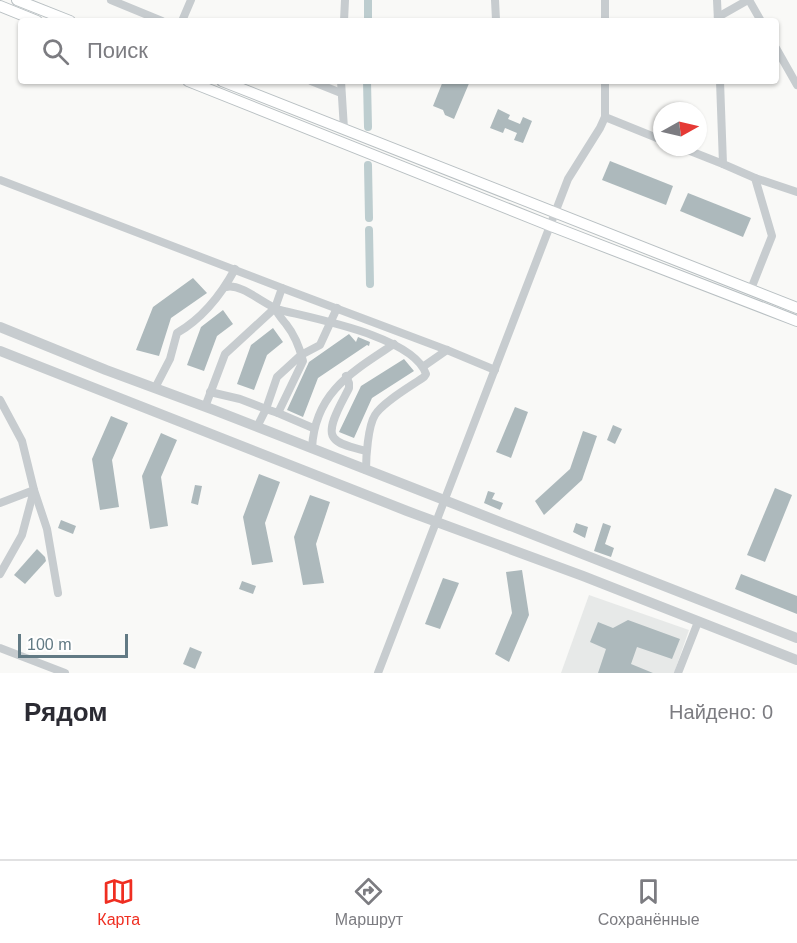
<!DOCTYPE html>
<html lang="ru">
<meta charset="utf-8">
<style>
body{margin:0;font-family:Arial,sans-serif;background:#f7f7f7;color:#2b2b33}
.compass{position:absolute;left:653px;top:102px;width:54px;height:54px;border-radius:50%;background:#fff;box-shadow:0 2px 4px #0004;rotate:82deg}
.scale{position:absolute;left:18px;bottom:15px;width:110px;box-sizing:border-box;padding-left:6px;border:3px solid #627a84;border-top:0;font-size:16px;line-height:21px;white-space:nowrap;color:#627a84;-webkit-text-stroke:4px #fff;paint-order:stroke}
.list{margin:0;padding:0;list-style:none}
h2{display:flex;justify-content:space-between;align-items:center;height:78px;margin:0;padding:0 24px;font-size:26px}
h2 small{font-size:20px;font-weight:400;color:#7c7c81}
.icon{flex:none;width:33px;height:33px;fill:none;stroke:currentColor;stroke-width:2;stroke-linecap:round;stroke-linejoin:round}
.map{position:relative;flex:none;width:797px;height:673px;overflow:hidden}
.search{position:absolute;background:#fff;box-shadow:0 2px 4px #0004;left:18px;right:18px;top:18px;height:66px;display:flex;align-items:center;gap:15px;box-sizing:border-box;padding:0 21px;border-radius:6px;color:#7c7c81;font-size:22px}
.sheet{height:186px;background:#fff}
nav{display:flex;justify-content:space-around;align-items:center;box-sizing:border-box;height:84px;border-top:2px solid #e1e1e2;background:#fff;font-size:16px;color:#7c7c81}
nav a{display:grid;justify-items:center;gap:3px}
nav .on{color:#ef2e21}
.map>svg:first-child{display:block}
.built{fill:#e7e9e8}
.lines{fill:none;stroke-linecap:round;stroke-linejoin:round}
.canal{stroke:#bdcdcf;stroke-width:8}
.building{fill:#adb9bc}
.secondary-casing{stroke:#b9c0c3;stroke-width:12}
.minor{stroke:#c7cccf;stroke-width:8}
.tertiary{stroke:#c7cccf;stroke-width:10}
.secondary{stroke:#fff;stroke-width:10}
</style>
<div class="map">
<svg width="797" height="673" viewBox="0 0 797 673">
<rect width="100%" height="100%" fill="#f9f9f7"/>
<polygon class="built" points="589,595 689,630 674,673 561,673"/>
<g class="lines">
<g class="canal">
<polyline points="368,21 368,0"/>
<polyline points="367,81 368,127"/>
<polyline points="368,165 369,218"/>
<polyline points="369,230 370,284"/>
</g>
</g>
<g class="building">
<polygon points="443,81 470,81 454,119 445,115 443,110 433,106"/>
<polygon points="498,109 510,115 508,119 520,124 523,117 532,121 523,143 514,140 517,133 505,128 503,133 490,128"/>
<polygon points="610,161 673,186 666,205 602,180"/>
<polygon points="688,193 751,218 743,237 680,211"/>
<polygon points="193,278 207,293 171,318 159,356 136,350 153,307"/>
<polygon points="223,310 233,324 217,336 204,371 187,365 201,327"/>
<polygon points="273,328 283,342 267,355 254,390 237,384 251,345"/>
<polygon points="349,334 356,342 358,337 370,342 369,346 367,345 318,378 303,417 287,410 309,362"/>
<polygon points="404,359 414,371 372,398 354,438 339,432 361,386"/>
<polygon points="515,407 528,412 511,458 496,452"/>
<polygon points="111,416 128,423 112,460 119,507 100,510 92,459"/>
<polygon points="613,425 622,429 615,444 607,440"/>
<polygon points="583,431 597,436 582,480 544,515 535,501 570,469"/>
<polygon points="161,433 177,440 161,477 168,526 150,529 142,476"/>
<polygon points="259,474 280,482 265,523 273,562 252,565 243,517"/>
<polygon points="195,485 202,486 198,505 191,503"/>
<polygon points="775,488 792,495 765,562 747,555"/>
<polygon points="488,491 495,493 492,499 503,503 500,510 484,503"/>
<polygon points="310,495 330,502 316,544 324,583 303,585 294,537"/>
<polygon points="61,520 76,526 73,534 58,528"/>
<polygon points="576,523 588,527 585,538 573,532"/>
<polygon points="603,523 611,526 605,544 614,548 611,557 594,551"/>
<polygon points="37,549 45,557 46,561 25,584 14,575"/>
<polygon points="522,570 529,615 509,662 495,654 512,613 506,572"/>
<polygon points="741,574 797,596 797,614 735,589"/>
<polygon points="443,578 459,583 440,629 425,624"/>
<polygon points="242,581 256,586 253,594 239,589"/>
<polygon points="628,620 680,639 672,659 637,647 631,664 653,673 598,673 606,649 590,642 598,622 613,628"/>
<polygon points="190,647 202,652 195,669 183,664"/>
</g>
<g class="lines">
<g class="secondary-casing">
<g id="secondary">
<polyline points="17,0 70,21"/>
<polyline points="0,6 37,21"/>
<polyline points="188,81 551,226 797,321"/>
<polyline points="222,81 797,308"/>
</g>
</g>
<g class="minor">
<polyline points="111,0 162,21"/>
<polyline points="495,0 496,20"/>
<polyline points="717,0 718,21"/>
<polyline points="749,0 761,21"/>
<polyline points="718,17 748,0"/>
<polyline points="182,21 191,0"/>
<polyline points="344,21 345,0"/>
<polyline points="605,21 605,0"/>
<polyline points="776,48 797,85"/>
<polyline points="311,81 341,93"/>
<polyline points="341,81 344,129"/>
<polyline points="720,81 723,164 755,178 797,192"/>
<polyline points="605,117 662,140"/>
<polyline points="680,147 723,164"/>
<polyline points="0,180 282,288 447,350 495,370"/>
<path d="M226,287C242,283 264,305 280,310C316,319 414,337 426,374L424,377C411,386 383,402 375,415C368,426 366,457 366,470"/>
<polyline points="751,289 772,236 755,178"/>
<path d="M275,308C278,315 282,319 286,324C294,334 300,349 303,361L278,413L266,409L277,377L301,355L320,345L337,308"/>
<polyline points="424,366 447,350"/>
<path d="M346,376L349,383V388C344,399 325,428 334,438C340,446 357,448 366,451"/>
<path d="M155,388L170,359L177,333C203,318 221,295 235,269"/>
<polyline points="210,392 240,399 266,409 257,427"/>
<polyline points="0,400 22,441 34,490 47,529 58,593"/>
<polyline points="205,407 225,354 275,308 282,288"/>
<polyline points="278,413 313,428"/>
<path d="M312,448C315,392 352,372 394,344"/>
<polyline points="0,503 34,490 22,535 0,574"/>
<polyline points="0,648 65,673"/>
<polyline points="378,673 568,179 600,128 605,117 605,81"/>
<polyline points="678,673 698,622"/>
</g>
<g class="tertiary">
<polyline points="0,327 106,370 214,410 797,638"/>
<polyline points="0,351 407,511 583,576 797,660"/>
</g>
<use href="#secondary" class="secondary"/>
</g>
</svg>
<svg class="compass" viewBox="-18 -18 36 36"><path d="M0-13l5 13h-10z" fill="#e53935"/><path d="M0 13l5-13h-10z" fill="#7c7c81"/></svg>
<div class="scale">100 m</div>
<div class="search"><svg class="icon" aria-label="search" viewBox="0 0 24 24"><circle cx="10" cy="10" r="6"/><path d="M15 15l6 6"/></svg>Поиск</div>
</div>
<section class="sheet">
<h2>Рядом<small>Найдено: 0</small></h2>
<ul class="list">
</ul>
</section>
<nav>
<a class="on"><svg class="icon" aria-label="map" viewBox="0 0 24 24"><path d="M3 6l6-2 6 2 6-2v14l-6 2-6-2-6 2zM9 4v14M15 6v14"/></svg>Карта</a>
<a><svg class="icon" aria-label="directions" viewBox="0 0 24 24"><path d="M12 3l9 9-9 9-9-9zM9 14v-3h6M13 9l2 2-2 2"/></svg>Маршрут</a>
<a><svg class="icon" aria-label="saved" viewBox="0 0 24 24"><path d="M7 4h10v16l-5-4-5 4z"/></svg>Сохранённые</a>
</nav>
